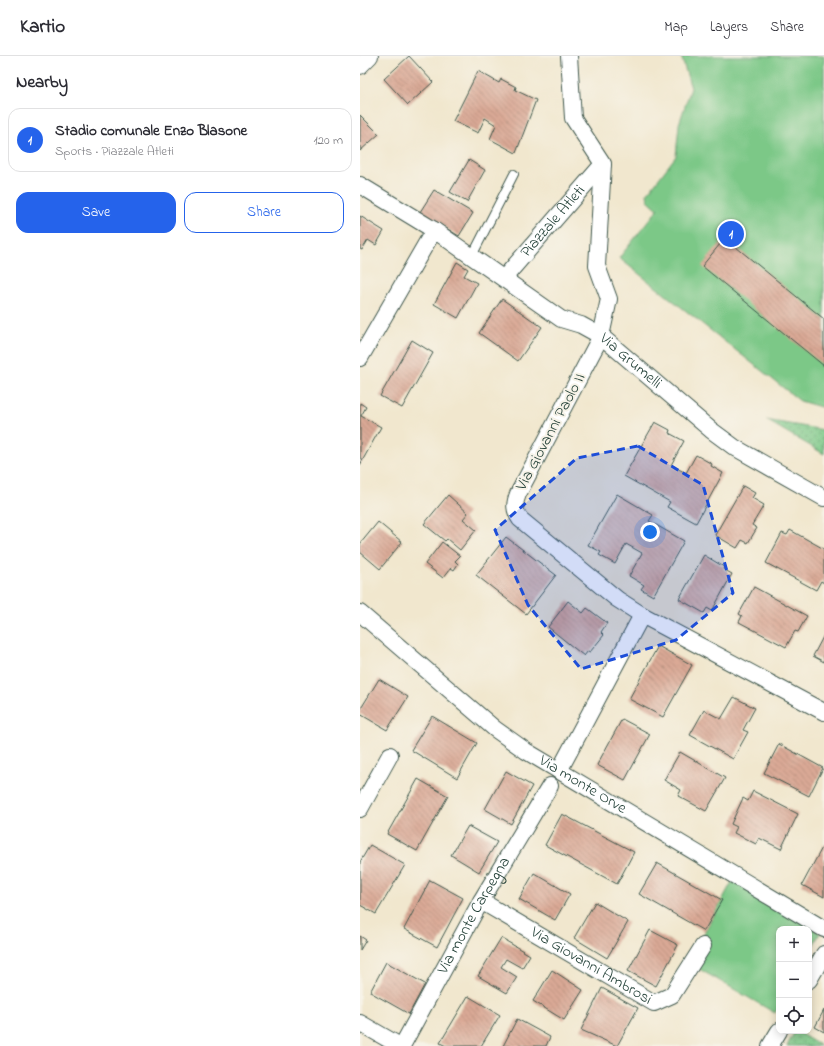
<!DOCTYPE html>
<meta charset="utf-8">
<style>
body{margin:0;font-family:"Indie Flower",sans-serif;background:#f2f2f3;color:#2b2b33}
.controls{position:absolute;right:12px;bottom:12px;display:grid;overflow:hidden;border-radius:8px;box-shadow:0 2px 10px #0003}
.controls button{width:36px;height:36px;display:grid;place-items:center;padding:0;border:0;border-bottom:1px solid #e1e1e2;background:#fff;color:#2b2b33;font:20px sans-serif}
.you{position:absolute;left:290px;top:476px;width:14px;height:14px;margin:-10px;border:3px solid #fff;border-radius:50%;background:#1a73e8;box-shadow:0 0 0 6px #1a73e833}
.badge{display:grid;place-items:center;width:26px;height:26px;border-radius:50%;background:#2563eb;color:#fff;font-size:13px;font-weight:700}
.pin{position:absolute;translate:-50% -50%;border:2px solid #fff;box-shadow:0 1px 4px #0006}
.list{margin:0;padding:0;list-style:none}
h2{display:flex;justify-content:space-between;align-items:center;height:52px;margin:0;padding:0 16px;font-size:17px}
h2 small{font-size:13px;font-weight:400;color:#7c7c81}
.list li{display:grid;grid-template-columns:26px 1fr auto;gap:12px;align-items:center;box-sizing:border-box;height:64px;margin:0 8px 8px;padding:0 8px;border:1px solid #e1e1e2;border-radius:12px}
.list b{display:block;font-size:15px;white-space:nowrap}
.list p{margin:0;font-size:13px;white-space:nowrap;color:#7c7c81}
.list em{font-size:13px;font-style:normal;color:#7c7c81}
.actions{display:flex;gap:8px;padding:12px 16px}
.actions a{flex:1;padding:9px 0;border:1px solid #2563eb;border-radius:12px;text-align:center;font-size:14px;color:#2563eb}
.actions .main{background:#2563eb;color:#fff}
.icon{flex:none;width:22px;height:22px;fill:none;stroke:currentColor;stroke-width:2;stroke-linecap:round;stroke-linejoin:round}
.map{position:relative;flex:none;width:464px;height:990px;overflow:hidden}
header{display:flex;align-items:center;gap:24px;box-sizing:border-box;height:56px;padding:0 20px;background:#fff;border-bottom:1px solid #e1e1e2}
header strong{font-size:19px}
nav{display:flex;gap:22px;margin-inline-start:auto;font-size:14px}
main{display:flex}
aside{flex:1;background:#fff}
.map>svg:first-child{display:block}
.grass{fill:url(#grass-dots);stroke:#4d825e}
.green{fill:#7bc887;stroke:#4d825e}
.building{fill:url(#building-back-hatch)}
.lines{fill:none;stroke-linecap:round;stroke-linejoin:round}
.lane-casing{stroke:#3e564b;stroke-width:10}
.street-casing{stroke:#3e564b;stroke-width:18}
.lane{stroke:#fff;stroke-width:8}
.street{stroke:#fff;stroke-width:16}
.marked{fill:#1d4ed8;fill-opacity:0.2;stroke:#1d4ed8;stroke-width:3;stroke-dasharray:8 5;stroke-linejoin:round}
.labels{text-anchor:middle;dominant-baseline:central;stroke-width:4;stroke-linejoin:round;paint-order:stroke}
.street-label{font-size:16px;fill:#1f3d34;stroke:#f7f3e8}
</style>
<header>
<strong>Kartio</strong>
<nav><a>Map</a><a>Layers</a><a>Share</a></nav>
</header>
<main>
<aside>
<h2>Nearby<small></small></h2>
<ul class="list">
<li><span class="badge">1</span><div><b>Stadio comunale Enzo Blasone</b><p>Sports · Piazzale Atleti</p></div><em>120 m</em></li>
</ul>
<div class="actions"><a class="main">Save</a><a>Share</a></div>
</aside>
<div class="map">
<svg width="464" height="990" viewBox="0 0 464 990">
<defs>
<pattern id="grass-dots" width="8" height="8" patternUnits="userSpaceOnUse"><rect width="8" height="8" fill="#7bc887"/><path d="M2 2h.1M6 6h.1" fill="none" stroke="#64a46f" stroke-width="1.8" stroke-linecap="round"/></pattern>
<pattern id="building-back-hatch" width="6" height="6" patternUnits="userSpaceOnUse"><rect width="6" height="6" fill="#daa995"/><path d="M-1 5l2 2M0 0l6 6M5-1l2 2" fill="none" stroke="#b08b7a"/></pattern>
</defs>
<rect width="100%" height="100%" fill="#f7f3e8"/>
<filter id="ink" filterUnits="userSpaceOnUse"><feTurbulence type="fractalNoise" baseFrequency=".025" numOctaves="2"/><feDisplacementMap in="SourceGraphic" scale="8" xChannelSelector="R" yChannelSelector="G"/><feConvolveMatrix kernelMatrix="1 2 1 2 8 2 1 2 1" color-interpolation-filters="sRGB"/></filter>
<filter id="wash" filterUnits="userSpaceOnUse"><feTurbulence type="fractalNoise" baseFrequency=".012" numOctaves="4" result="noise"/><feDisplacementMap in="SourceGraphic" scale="16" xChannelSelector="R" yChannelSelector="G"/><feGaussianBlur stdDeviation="0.9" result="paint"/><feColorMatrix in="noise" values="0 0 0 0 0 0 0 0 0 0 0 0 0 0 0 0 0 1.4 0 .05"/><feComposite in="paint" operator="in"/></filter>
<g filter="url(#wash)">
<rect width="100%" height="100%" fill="#f1e7ce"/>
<g class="grass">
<polygon points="406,364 464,374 464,398"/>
<polygon points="435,975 436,975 461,990 427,990"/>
</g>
<g class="green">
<polygon points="321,0 464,0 464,352 440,345 259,202 298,153 288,144 287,138 316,100 319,68 331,32"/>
<polygon points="373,824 460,877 449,897 449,873 419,873 419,950 415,957 334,910 341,883"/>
</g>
<g id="blocks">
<g class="building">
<polygon points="49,0 73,26 48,49 24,23"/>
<polygon points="118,15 139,27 141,23 156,31 155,34 176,44 156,97 130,83 136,69 125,62 118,77 93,65"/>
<polygon points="0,59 19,78 0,95"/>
<polygon points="109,104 125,114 107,146 90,136"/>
<polygon points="74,134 113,157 99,180 60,156"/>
<polygon points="0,160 24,175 16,189 8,184 2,194 0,193"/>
<polygon points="365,182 464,263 464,310 342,210"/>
<polygon points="97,206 108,213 104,220 117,227 98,262 74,248"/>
<polygon points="142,243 182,271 158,305 119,277"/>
<polygon points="52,284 73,297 42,352 20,340"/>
<polygon points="0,347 6,351 1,360 21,371 0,409"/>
<polygon points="295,366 310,374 309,377 324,385 311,409 326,417 336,399 352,408 351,410 363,417 336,467 307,451 310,446 264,420"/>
<polygon points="383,430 395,437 392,442 404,449 392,469 397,472 388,487 382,484 377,492 355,479"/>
<polygon points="257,438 293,459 289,465 324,485 293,540 281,533 284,529 269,520 282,497 266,488 255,508 239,499 241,496 228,489"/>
<polygon points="88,439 108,457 103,463 116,474 100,494 87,483 85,485 64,468"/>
<polygon points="18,466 42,486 20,513 0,496 0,488"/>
<polygon points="430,474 464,493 464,527 461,525 456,534 406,507 422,477 427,479"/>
<polygon points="146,481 196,519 166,558 116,519"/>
<polygon points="82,486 100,500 95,505 98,508 94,514 91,512 83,522 65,508"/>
<polygon points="344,499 364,511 363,513 372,518 352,555 347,552 344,557 319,543"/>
<polygon points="394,531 447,560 438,576 435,575 426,591 379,566 382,560 379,558"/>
<polygon points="208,545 223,557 227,552 247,567 241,576 244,579 230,596 228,595 224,600 188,571"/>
<polygon points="464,579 464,606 453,600"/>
<polygon points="298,590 332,609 303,661 269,643"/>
<polygon points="19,623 48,641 27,674 0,658 0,654"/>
<polygon points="374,641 395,652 383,674 388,676 373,703 330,679 344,654 361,663"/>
<polygon points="72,660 117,687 97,722 51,694"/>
<polygon points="262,663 290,678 265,724 237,709"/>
<polygon points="419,688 463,712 449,740 404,717"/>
<polygon points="320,696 365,722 346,755 318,740 321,734 304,724"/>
<polygon points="146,715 172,730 151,768 125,753"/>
<polygon points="58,723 88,740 57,795 27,778"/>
<polygon points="393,735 438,758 421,793 399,782 396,788 374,777 377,771 371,768 383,742 388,745"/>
<polygon points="202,758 274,796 257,828 185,789"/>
<polygon points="108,770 137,786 119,816 91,799"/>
<polygon points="464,788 464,841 442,829"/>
<polygon points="10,789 45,809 16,858 0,849 0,806"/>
<polygon points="297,807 362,844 344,875 279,838"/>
<polygon points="174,817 210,838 195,864 159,843"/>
<polygon points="70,824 103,842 77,891 44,873"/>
<polygon points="235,846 268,866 247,902 214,882"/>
<polygon points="290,874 318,889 296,930 268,915"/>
<polygon points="0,880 6,884 0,894"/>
<polygon points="141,882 170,899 162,912 146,903 141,911 157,921 147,937 118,920"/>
<polygon points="26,906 65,928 49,958 10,936"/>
<polygon points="192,914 223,934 204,964 173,945"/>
<polygon points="242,932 278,952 257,990 221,974"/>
<polygon points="108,940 140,959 121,990 86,990 80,987"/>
<polygon points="464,954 464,976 455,971"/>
<polygon points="157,963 190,981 186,990 143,990"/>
</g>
</g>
</g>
<g filter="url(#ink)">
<use href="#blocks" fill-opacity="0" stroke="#3e564b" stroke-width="1"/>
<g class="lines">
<g class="lane-casing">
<polyline id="lane" points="112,200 154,118"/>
</g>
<g class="street-casing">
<g id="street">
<path d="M209,0L213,62L243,108L237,210L249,243L241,280L158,438C154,448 154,454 160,463L257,543L282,559"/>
<polyline points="0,10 10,0"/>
<path id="s1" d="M0,129L74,174L201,263L221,269L241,280L351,374L374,391L464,442"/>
<path id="s2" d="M144,222L243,108"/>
<polyline points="0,302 74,174"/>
<path id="s3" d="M0,557L135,673L166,695L464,873"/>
<polyline points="199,715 282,559 464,656"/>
<polyline points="0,753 30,699"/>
<path id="s4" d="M121,845L294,947L312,939L343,890"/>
<polyline points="449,924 464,898"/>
<polyline points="0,967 40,990"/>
<path id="s5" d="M42,990L121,845L190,730"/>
<polyline points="410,990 419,975"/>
</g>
</g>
<use href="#lane" class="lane"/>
<use href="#street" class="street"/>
</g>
</g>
<path class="marked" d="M278,390L343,429L373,537L316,584L221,613L168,549L135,474L217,402Z"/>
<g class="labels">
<g class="street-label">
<text stroke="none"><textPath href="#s2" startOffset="75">Piazzale Atleti</textPath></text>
<text stroke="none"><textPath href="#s1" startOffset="324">Via Grumelli</textPath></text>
<text transform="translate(191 376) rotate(-62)">Via Giovanni Paolo II</text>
<text stroke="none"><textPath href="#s3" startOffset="282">Via monte Orve</textPath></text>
<text stroke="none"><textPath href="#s5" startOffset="149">Via monte Carpegna</textPath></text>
<text stroke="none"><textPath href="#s4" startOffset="128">Via Giovanni Ambrosi</textPath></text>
</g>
</g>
</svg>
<div class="controls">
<button>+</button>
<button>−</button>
<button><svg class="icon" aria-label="locate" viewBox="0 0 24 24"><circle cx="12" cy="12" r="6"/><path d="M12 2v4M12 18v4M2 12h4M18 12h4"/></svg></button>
</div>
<div class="you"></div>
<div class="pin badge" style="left:371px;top:178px">1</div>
</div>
</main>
